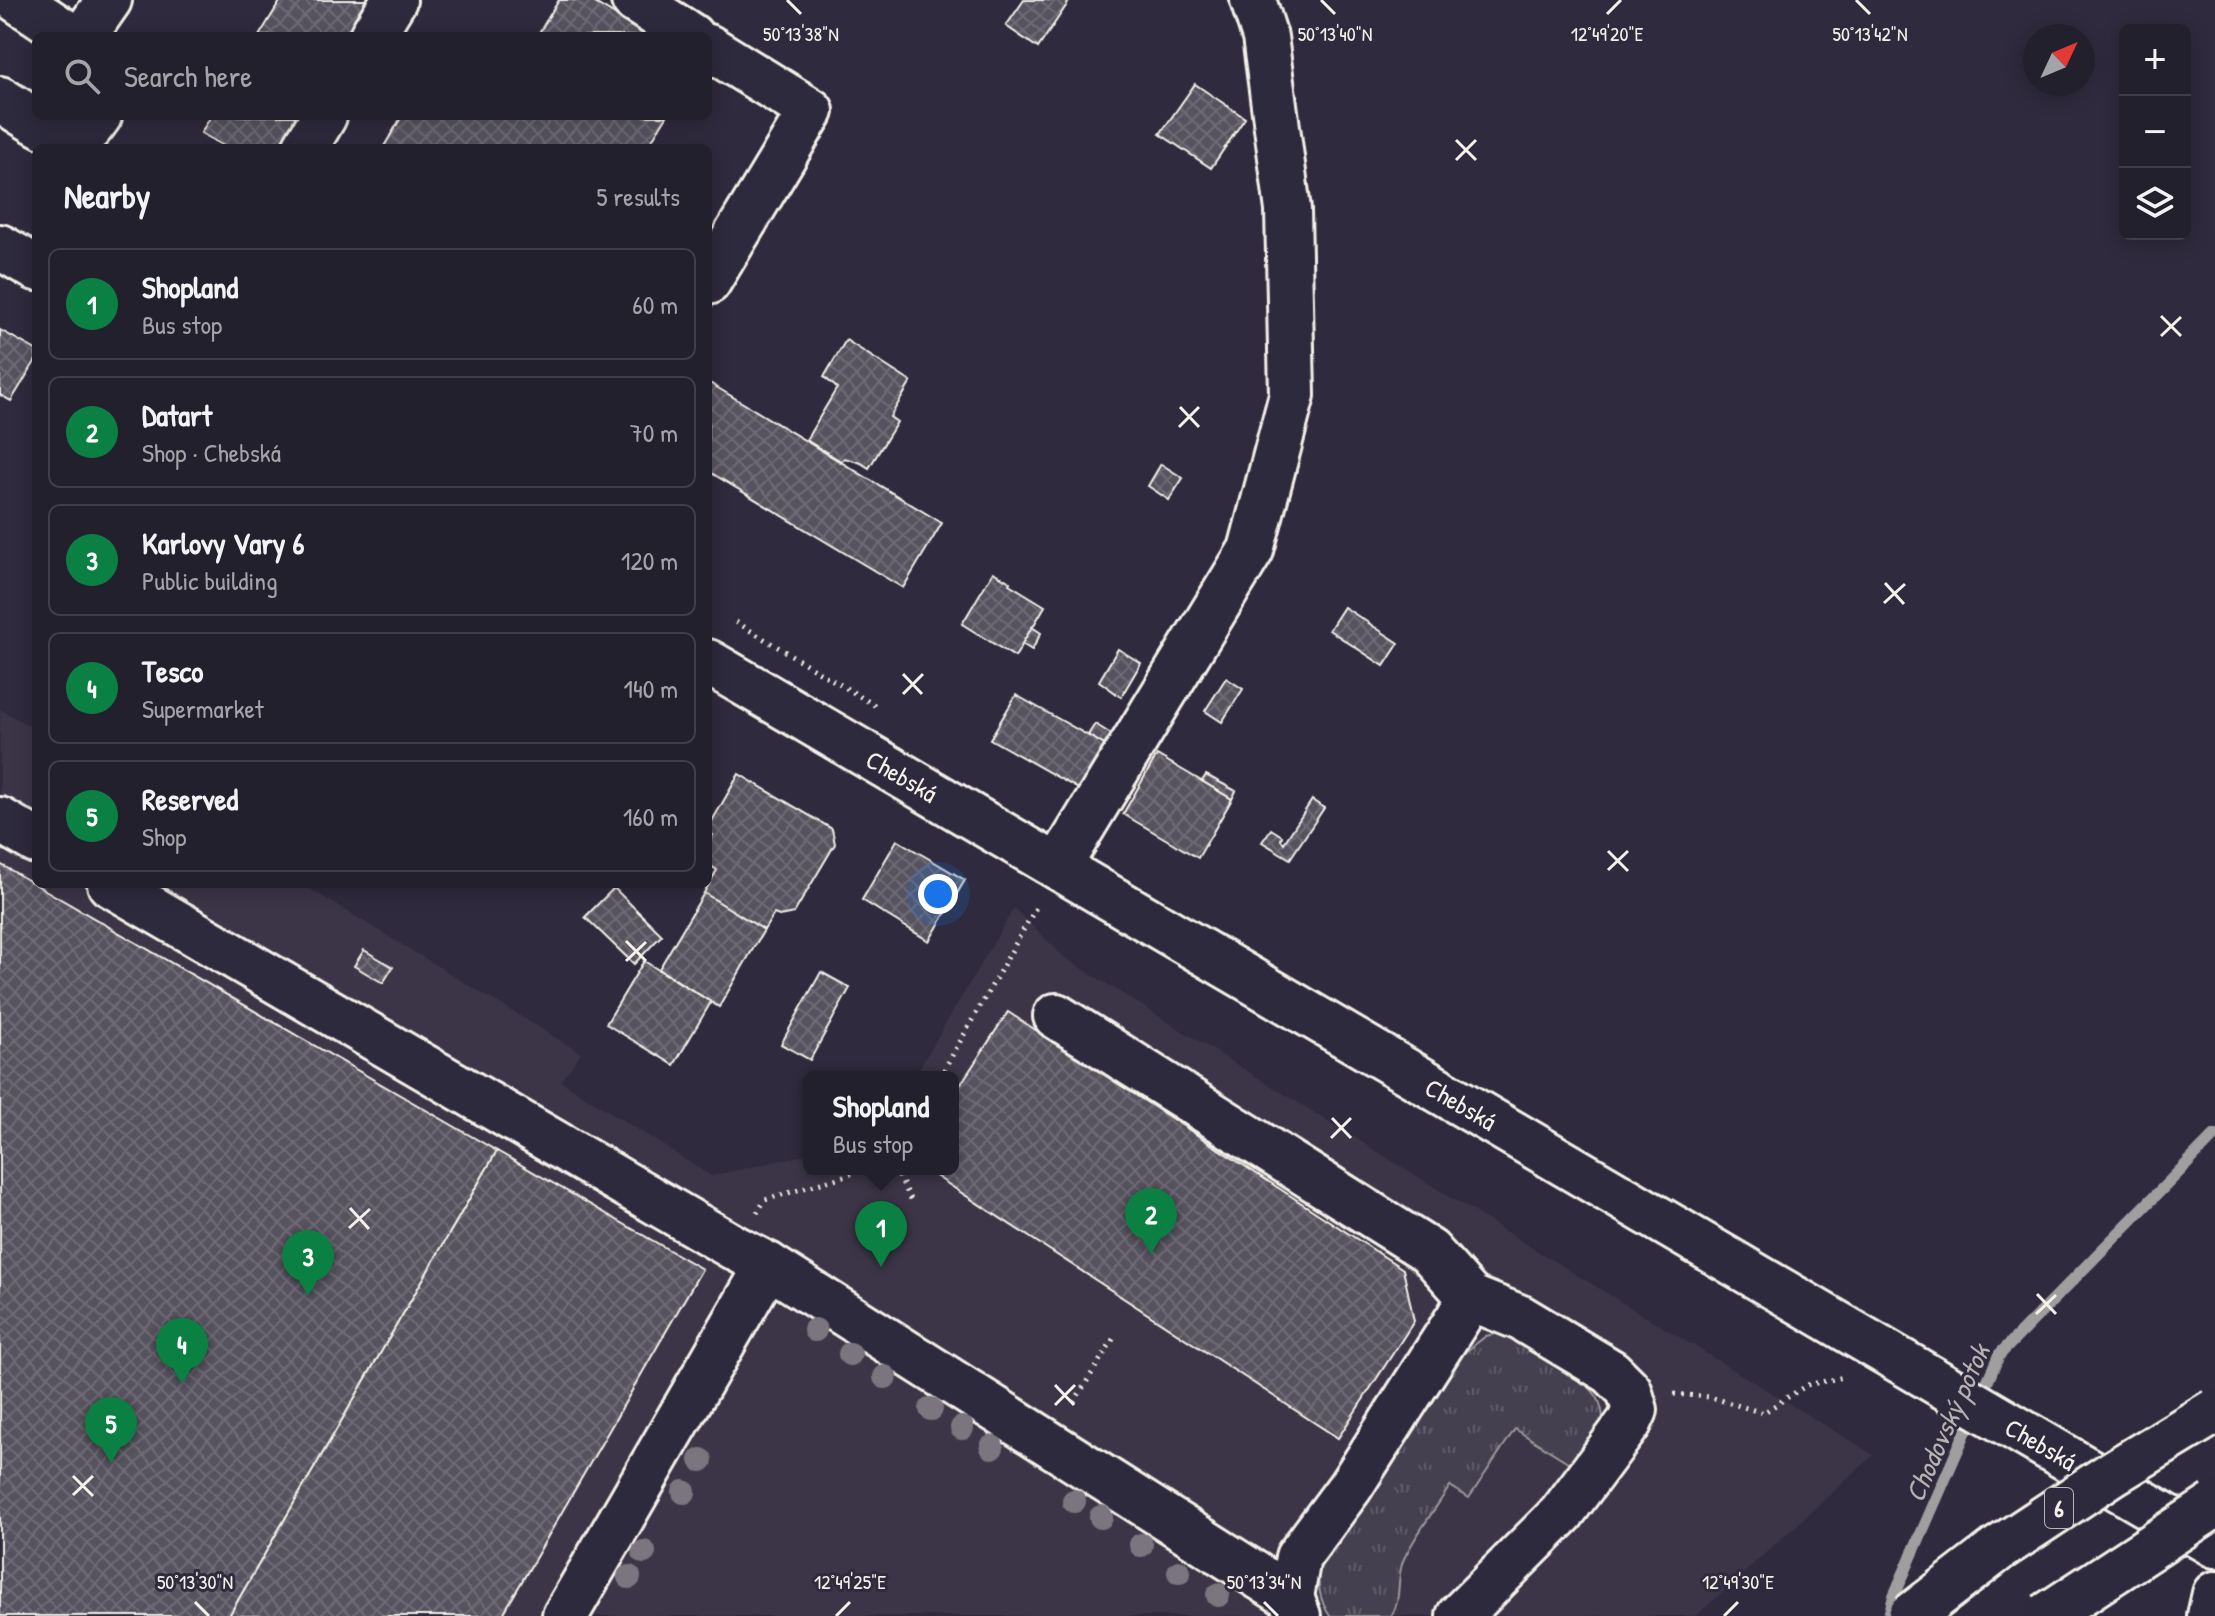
<!DOCTYPE html>
<meta charset="utf-8">
<style>
body{margin:0;font-family:"Patrick Hand",sans-serif;background:#2b2836;color:#f1f3f6}
.controls{position:absolute;right:24px;top:24px;display:grid;overflow:hidden;border-radius:12px;box-shadow:0 4px 20px #0003}
.controls button{width:72px;height:72px;display:grid;place-items:center;padding:0;border:0;border-bottom:2px solid #403e4a;background:#23202e;color:#f1f3f6;font:40px sans-serif}
.compass{position:absolute;left:2023px;top:24px;width:72px;height:72px;border-radius:50%;background:#23202e;box-shadow:0 4px 20px #0003;rotate:46deg}
.you{position:absolute;left:938px;top:894px;width:28px;height:28px;margin:-20px;border:6px solid #fff;border-radius:50%;background:#1a73e8;box-shadow:0 0 0 12px #1a73e833}
.badge{display:grid;place-items:center;width:52px;height:52px;border-radius:50%;background:#0b8043;color:#fff;font-size:26px;font-weight:700}
.pin{position:absolute;translate:-50% -66px;filter:drop-shadow(0 2px 4px #0008)}
.pin::after{content:'';position:absolute;top:42px;width:28px;height:24px;background:inherit;clip-path:polygon(0 0,100% 0,50% 100%)}
.popup{position:absolute;left:803px;top:1071px;width:156px;height:104px;box-sizing:border-box;display:grid;place-content:center;border-radius:12px;background:#23202e;filter:drop-shadow(0 2px 6px #0005);font-size:26px;white-space:nowrap;color:#a3a3aa}
.popup b{font-size:30px;color:#f1f3f6}
.popup::after{content:'';position:absolute;left:50%;top:100%;margin-left:-16px;border:16px solid transparent;border-top-color:#23202e}
.list{margin:0;padding:0;list-style:none}
h2{display:flex;justify-content:space-between;align-items:center;height:104px;margin:0;padding:0 32px;font-size:34px}
h2 small{font-size:26px;font-weight:400;color:#a3a3aa}
.list li{display:grid;grid-template-columns:52px 1fr auto;gap:24px;align-items:center;box-sizing:border-box;height:112px;margin:0 16px 16px;padding:0 16px;border:2px solid #403e4a;border-radius:12px}
.list b{display:block;font-size:30px;white-space:nowrap}
.list p{margin:0;font-size:26px;white-space:nowrap;color:#a3a3aa}
.list em{font-size:26px;font-style:normal;color:#a3a3aa}
.icon{flex:none;width:44px;height:44px;fill:none;stroke:currentColor;stroke-width:2;stroke-linecap:round;stroke-linejoin:round}
.map{position:relative;flex:none;width:2215px;height:1616px;overflow:hidden}
.search{position:absolute;background:#23202e;box-shadow:0 4px 20px #0003;left:32px;top:32px;width:680px;height:88px;display:flex;align-items:center;gap:20px;box-sizing:border-box;padding:0 28px;border-radius:12px;color:#a3a3aa;font-size:30px}
.panel{position:absolute;background:#23202e;box-shadow:0 4px 20px #0003;left:32px;top:144px;width:680px;height:744px;border-radius:12px}
.map>svg:first-child{display:block}
.built{fill:#3b3647}
.grass{fill:url(#grass-tufts);stroke:#9c989c;stroke-width:2}
.lines{fill:none;stroke-linecap:round;stroke-linejoin:round}
.stream{stroke:#a19ea0;stroke-width:12}
.building{fill:url(#building-cross-hatch);stroke:#f4f1e8;stroke-width:2}
.minor-casing{stroke:#f4f1e8;stroke-width:50}
.path{stroke:#f4f1e8;stroke-width:5;stroke-dasharray:2 6;stroke-linecap:butt}
.minor{stroke:#2f2a3d;stroke-width:44}
.highway-bridge-casing{stroke:#f4f1e8;stroke-width:50;stroke-linecap:butt}
.highway-bridge{stroke:#2f2a3d;stroke-width:44}
.tree{fill:#7a757e}
.ticks{fill:none;stroke:#f4f1e8;stroke-width:3}
.labels{text-anchor:middle;dominant-baseline:central;stroke-width:6;stroke-linejoin:round;paint-order:stroke}
.shield{fill:#2f2a3d;stroke:#b9b5b5;stroke-width:2}
.shield-label{font-size:24px;font-weight:bold;fill:#f4f1e8}
.street-label{font-size:26px;fill:#f4f1e8;stroke:#2f2a3d}
.water-label{font-size:28px;font-style:italic;fill:#b6b2b2;stroke:#2f2a3d}
.ticks-label{font-size:20px;text-anchor:middle;fill:#f4f1e8;stroke:#2f2a3d;stroke-width:6;stroke-linejoin:round;paint-order:stroke}
</style>
<div class="map">
<svg width="2215" height="1616" viewBox="0 0 2215 1616">
<defs>
<pattern id="grass-tufts" width="24" height="20" patternUnits="userSpaceOnUse" patternTransform="scale(2)"><rect width="24" height="20" fill="#454050"/><path d="M3 7l-1-3M5 7V3M7 7l1-3M15 17l-1-3M17 17v-4M19 17l1-3" fill="none" stroke="#605c69"/></pattern>
<pattern id="building-cross-hatch" width="8" height="8" patternUnits="userSpaceOnUse" patternTransform="scale(2)"><rect width="8" height="8" fill="#56525f"/><path d="M0 0l8 8M0 8l8-8" fill="none" stroke="#6f6b76"/></pattern>
</defs>
<rect width="100%" height="100%" fill="#2f2a3d"/>
<filter id="ink" filterUnits="userSpaceOnUse"><feTurbulence type="fractalNoise" baseFrequency=".0125" numOctaves="2"/><feDisplacementMap in="SourceGraphic" scale="16" xChannelSelector="R" yChannelSelector="G"/><feConvolveMatrix kernelMatrix="1 2 1 2 8 2 1 2 1" color-interpolation-filters="sRGB"/></filter>
<g filter="url(#ink)">
<polygon class="built" points="0,709 36,730 36,884 302,884 581,1053 561,1081 711,1176 809,1154 809,1169 953,1169 953,1077 914,1077 1014,908 1065,958 1534,1249 1874,1455 1696,1616 0,1616"/>
<path class="grass" d="M1503,1332C1527,1347 1589,1376 1599,1401C1603,1411 1604,1421 1603,1432L1582,1447L1571,1464L1515,1429L1469,1498L1450,1486C1436,1508 1413,1538 1403,1561C1396,1579 1402,1601 1391,1616H1330C1319,1600 1318,1585 1318,1566L1412,1434L1464,1353L1486,1336Z"/>
<g class="lines">
<polyline class="stream" points="1889,1616 1894,1596 1999,1355 2215,1135"/>
</g>
<g class="building">
<polygon points="281,0 368,0 346,36 259,36"/>
<polygon points="559,0 590,0 650,36 537,36"/>
<polygon points="1024,0 1070,0 1038,48 1006,26"/>
<polygon points="1195,84 1245,118 1211,168 1160,134"/>
<polygon points="211,116 297,116 278,148 227,148 201,133"/>
<polygon points="402,116 667,116 647,148 383,148"/>
<polygon points="0,330 36,350 36,360 11,401 0,395"/>
<polygon points="846,340 911,382 890,417 897,422 869,468 861,463 845,458 841,461 806,440 837,388 824,377"/>
<polygon points="708,382 942,523 903,588 708,471"/>
<polygon points="1161,464 1183,478 1169,500 1148,486"/>
<polygon points="993,572 1010,582 1009,584 1045,606 1015,657 962,624"/>
<polygon points="1344,607 1399,643 1384,666 1329,630"/>
<polygon points="1032,627 1041,633 1032,650 1022,644"/>
<polygon points="1118,649 1141,663 1121,697 1099,681"/>
<polygon points="1226,678 1243,689 1222,722 1205,711"/>
<polygon points="1016,695 1110,748 1091,796 990,739"/>
<polygon points="1095,724 1116,737 1110,748 1088,735"/>
<polygon points="1157,755 1232,799 1198,858 1123,814"/>
<polygon points="739,774 832,829 835,844 794,913 779,916 774,914 764,930 704,893 717,870 708,864 708,843 713,835 708,833 708,828"/>
<polygon points="1206,775 1236,791 1232,799 1202,781"/>
<polygon points="1312,800 1324,808 1290,859 1262,842 1271,829 1282,836 1281,840 1284,843"/>
<polygon points="897,840 965,880 929,941 862,900"/>
<polygon points="0,864 497,1151 229,1616 0,1616"/>
<polygon points="614,888 662,935 634,964 585,917"/>
<polygon points="704,893 764,930 719,1007 659,969"/>
<polygon points="364,950 393,967 383,983 354,966"/>
<polygon points="644,961 711,1002 674,1065 606,1024"/>
<polygon points="821,972 850,988 810,1060 781,1044"/>
<polygon points="1008,1012 1403,1269 1414,1321 1338,1438 925,1169 953,1169 953,1096"/>
<polygon points="497,1151 702,1269 502,1616 229,1616"/>
</g>
<g class="lines">
<g class="minor-casing">
<g id="minor">
<polyline points="17,0 71,36"/>
<polyline points="634,0 691,36"/>
<polyline points="84,36 109,0"/>
<polyline points="372,36 394,0"/>
<polyline points="708,47 811,111 708,282"/>
<path d="M0,99C17,109 57,139 75,136C87,135 92,125 99,116"/>
<polyline points="305,148 324,116"/>
<polyline points="0,247 36,268"/>
<polyline points="708,662 2215,1545"/>
<polyline points="0,820 36,841"/>
<polyline points="1058,867 1251,550 1292,395 1288,210 1265,37 1253,0"/>
<polyline points="110,884 735,1248 768,1265 1291,1597 1298,1616"/>
<polyline points="1056,1016 1429,1251 1471,1298 1350,1487 1298,1557 1291,1597"/>
<polyline points="565,1616 768,1265"/>
<polyline points="1459,1616 1562,1513 1629,1423 1635,1410 1629,1390 1611,1372 1521,1318 1471,1298"/>
<polyline points="2210,1616 2215,1594"/>
</g>
</g>
<g class="path">
<polyline points="736,622 876,706"/>
<polyline points="940,1077 1038,904"/>
<polyline points="895,1169 912,1201"/>
<polyline points="757,1213 765,1200 867,1169"/>
<polyline points="1674,1394 1710,1397 1763,1413 1807,1385 1844,1377"/>
<polyline points="1074,1402 1115,1336"/>
</g>
<use href="#minor" class="minor"/>
<g class="highway-bridge-casing">
<g id="highway-bridge">
<polyline points="1911,1616 1998,1549 2113,1473 2215,1411"/>
<polyline points="2046,1616 2215,1505"/>
</g>
</g>
<use href="#highway-bridge" class="highway-bridge"/>
</g>
<g class="tree">
<circle cx="815" cy="1330" r="12"/>
<circle cx="850" cy="1354" r="12"/>
<circle cx="885" cy="1377" r="12"/>
<circle cx="931" cy="1409" r="12"/>
<circle cx="962" cy="1428" r="12"/>
<circle cx="992" cy="1447" r="12"/>
<circle cx="701" cy="1460" r="12"/>
<circle cx="684" cy="1492" r="12"/>
<circle cx="1074" cy="1501" r="12"/>
<circle cx="1101" cy="1517" r="12"/>
<circle cx="1141" cy="1545" r="12"/>
<circle cx="644" cy="1552" r="12"/>
<circle cx="1179" cy="1572" r="12"/>
<circle cx="629" cy="1577" r="12"/>
<circle cx="1218" cy="1595" r="12"/>
</g>
</g>
<path class="ticks" d="M787,0L801,14M1321,0L1335,14M1856,0L1870,14M1607,14L1621,0M1456,140L1476,160M1456,160L1476,140M2161,316L2181,336M2161,336L2181,317M1180,407L1199,427M1179,427L1199,407M1885,583L1904,604M1884,603L1905,584M903,674L922,694M903,694L923,674M1608,851L1628,871M1608,870L1628,851M626,941L646,961M626,961L646,942M1332,1118L1351,1138M1331,1138L1351,1118M350,1208L369,1229M349,1228L370,1209M2037,1294L2056,1314M2036,1314L2056,1295M1055,1385L1074,1405M1055,1405L1075,1385M73,1476L93,1496M73,1495L93,1476M195,1602L209,1616M1264,1602L1278,1616M836,1616L850,1602M1724,1616L1738,1602"/>
<g class="labels">
<rect class="shield" x="2045" y="1488" width="28" height="40" rx="6"/>
<g class="shield-label">
<text x="2059" y="1508">6</text>
</g>
<g class="street-label">
<text transform="translate(902 776) rotate(30)">Chebská</text>
<text transform="translate(1461 1104) rotate(30)">Chebská</text>
<text transform="translate(2041 1444) rotate(30)">Chebská</text>
</g>
<g class="water-label">
<text transform="translate(1947 1423) rotate(-66)">Chodovský potok</text>
</g>
</g>
<g class="ticks-label">
<text x="1607" y="41">12°49'20"E</text>
<text x="801" y="41">50°13'38"N</text>
<text x="1335" y="41">50°13'40"N</text>
<text x="1870" y="41">50°13'42"N</text>
<text x="195" y="1589">50°13'30"N</text>
<text x="1264" y="1589">50°13'34"N</text>
<text x="850" y="1589">12°49'25"E</text>
<text x="1738" y="1589">12°49'30"E</text>
</g>
</svg>
<div class="controls">
<button>+</button>
<button>−</button>
<button><svg class="icon" aria-label="layers" viewBox="0 0 24 24"><path d="M12 4l9 5-9 5-9-5zM3 14l9 5 9-5"/></svg></button>
</div>
<svg class="compass" viewBox="-18 -18 36 36"><path d="M0-13l5 13h-10z" fill="#e53935"/><path d="M0 13l5-13h-10z" fill="#a3a3aa"/></svg>
<div class="you"></div>
<div class="pin badge" style="left:881px;top:1267px">1</div>
<div class="popup"><b>Shopland</b>Bus stop</div>
<div class="pin badge" style="left:1151px;top:1254px">2</div>
<div class="pin badge" style="left:308px;top:1296px">3</div>
<div class="pin badge" style="left:182px;top:1384px">4</div>
<div class="pin badge" style="left:111px;top:1463px">5</div>
<div class="search"><svg class="icon" aria-label="search" viewBox="0 0 24 24"><circle cx="10" cy="10" r="6"/><path d="M15 15l6 6"/></svg>Search here</div>
<section class="panel">
<h2>Nearby<small>5 results</small></h2>
<ul class="list">
<li><span class="badge">1</span><div><b>Shopland</b><p>Bus stop</p></div><em>60 m</em></li>
<li><span class="badge">2</span><div><b>Datart</b><p>Shop · Chebská</p></div><em>70 m</em></li>
<li><span class="badge">3</span><div><b>Karlovy Vary 6</b><p>Public building</p></div><em>120 m</em></li>
<li><span class="badge">4</span><div><b>Tesco</b><p>Supermarket</p></div><em>140 m</em></li>
<li><span class="badge">5</span><div><b>Reserved</b><p>Shop</p></div><em>160 m</em></li>
</ul>
</section>
</div>
